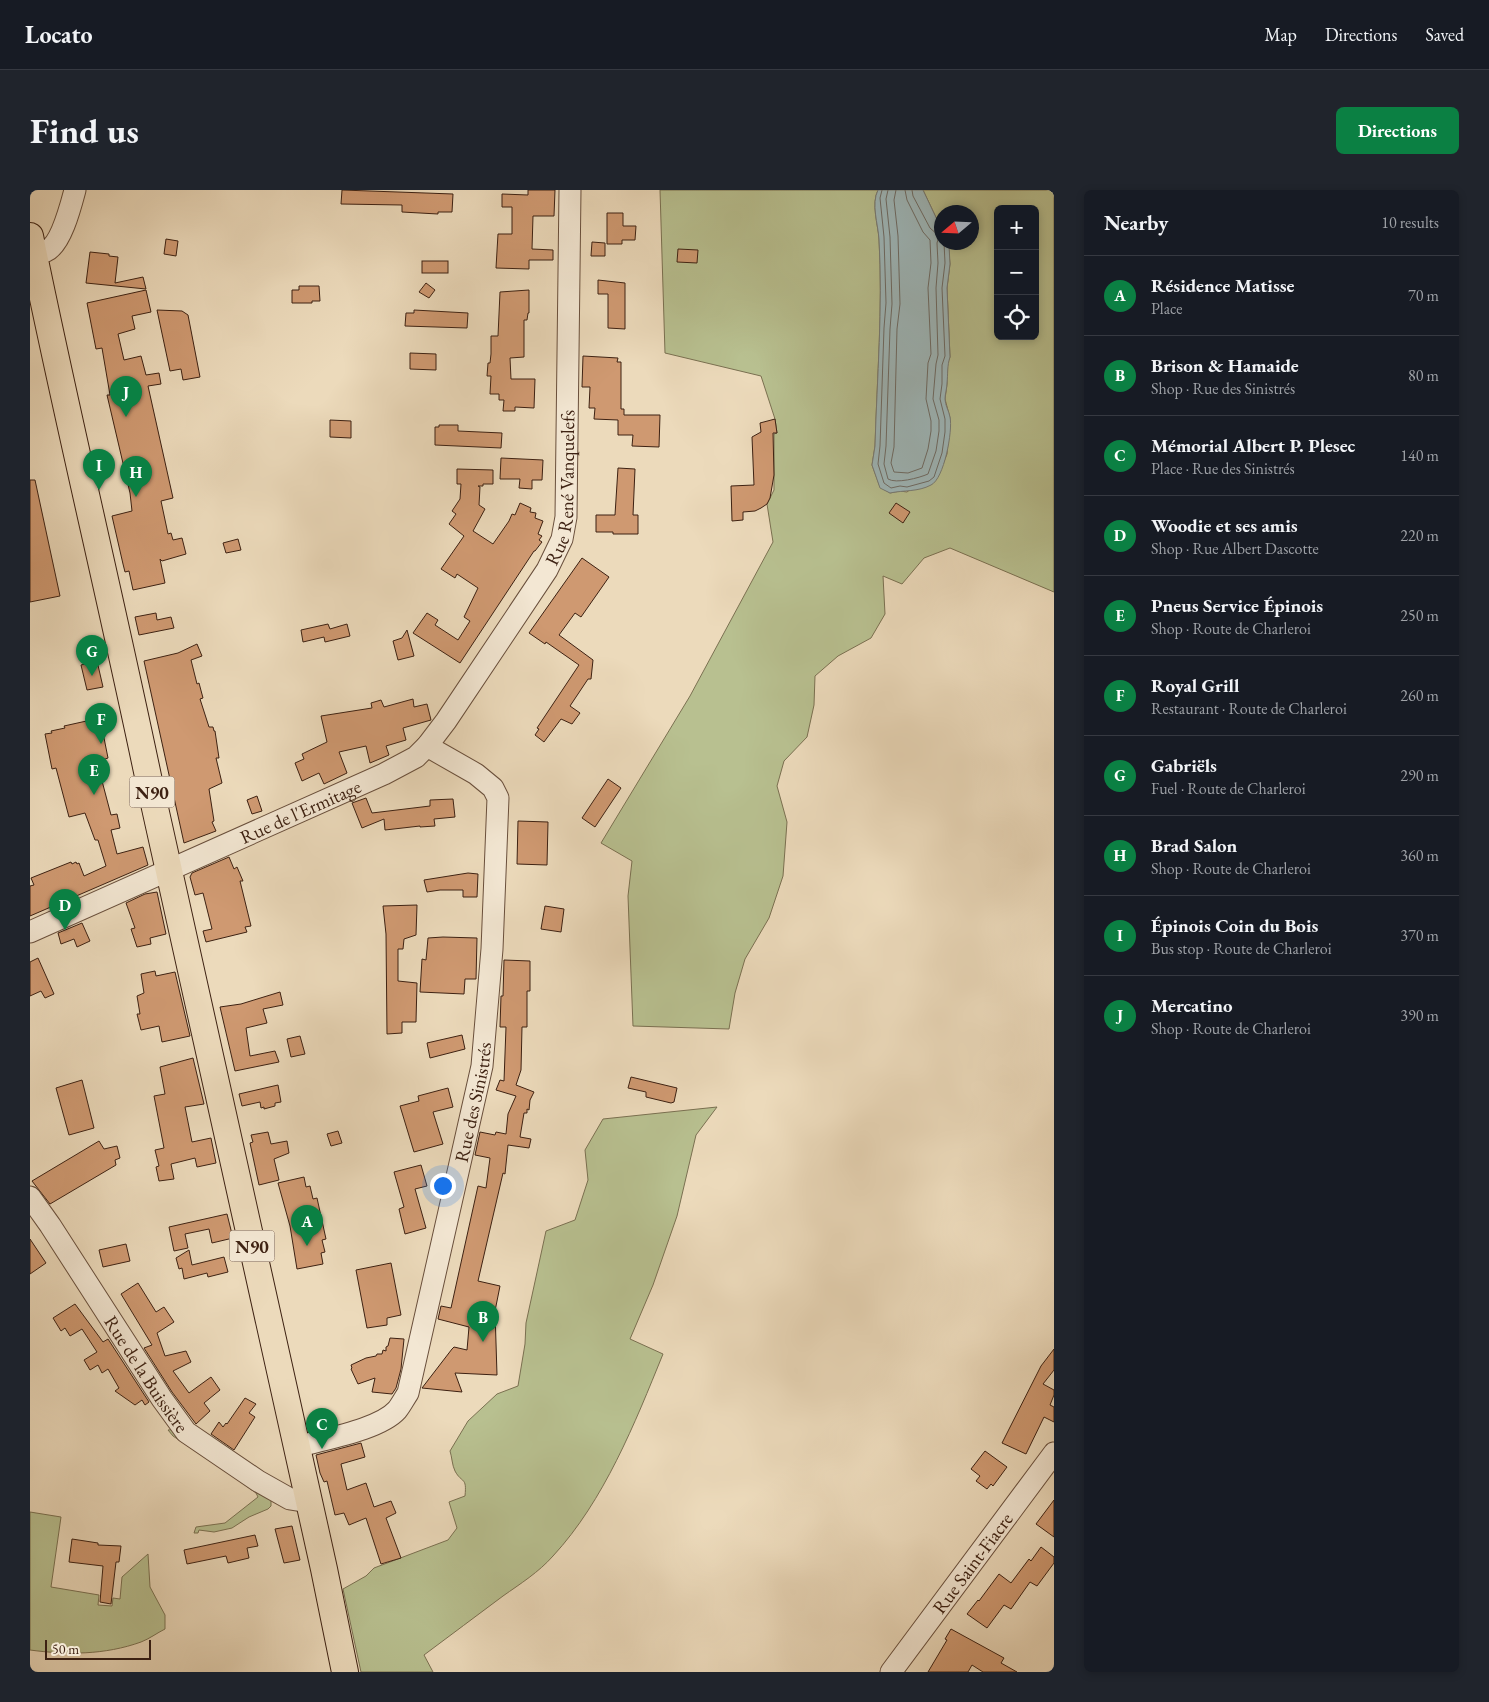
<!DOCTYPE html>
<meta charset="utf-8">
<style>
body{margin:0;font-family:"EB Garamond",serif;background:#20242c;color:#f1f3f6}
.controls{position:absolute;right:15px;top:15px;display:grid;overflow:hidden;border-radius:8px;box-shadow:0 2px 8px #0003}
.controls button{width:45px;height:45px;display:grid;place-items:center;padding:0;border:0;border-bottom:1px solid #363941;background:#171b24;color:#f1f3f6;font:25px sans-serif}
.compass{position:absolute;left:904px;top:15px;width:45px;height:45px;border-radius:50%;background:#171b24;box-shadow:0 2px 8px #0003;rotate:251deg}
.scale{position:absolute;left:15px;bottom:12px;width:106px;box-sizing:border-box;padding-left:5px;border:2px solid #3d2112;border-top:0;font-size:14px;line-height:18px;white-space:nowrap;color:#3d2112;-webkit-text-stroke:4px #f3e7d3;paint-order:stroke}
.you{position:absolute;left:412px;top:995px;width:18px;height:18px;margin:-12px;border:4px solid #fff;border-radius:50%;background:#1a73e8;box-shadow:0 0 0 8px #1a73e833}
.badge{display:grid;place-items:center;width:32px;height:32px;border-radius:50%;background:#0b8043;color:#fff;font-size:16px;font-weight:700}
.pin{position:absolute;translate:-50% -41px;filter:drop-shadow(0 1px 2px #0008)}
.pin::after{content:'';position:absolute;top:26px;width:18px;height:15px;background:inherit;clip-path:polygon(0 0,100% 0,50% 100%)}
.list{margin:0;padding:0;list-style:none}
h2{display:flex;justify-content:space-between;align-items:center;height:65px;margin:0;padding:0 20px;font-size:21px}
h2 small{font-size:16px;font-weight:400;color:#9ea1a6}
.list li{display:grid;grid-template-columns:32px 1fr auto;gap:15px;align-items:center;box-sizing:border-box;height:80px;padding:0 20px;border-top:1px solid #363941}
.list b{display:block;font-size:19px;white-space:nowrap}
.list p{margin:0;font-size:16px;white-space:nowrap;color:#9ea1a6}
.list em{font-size:16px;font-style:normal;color:#9ea1a6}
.icon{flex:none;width:28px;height:28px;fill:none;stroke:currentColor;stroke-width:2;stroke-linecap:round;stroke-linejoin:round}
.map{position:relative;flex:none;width:1024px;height:1482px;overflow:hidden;border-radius:8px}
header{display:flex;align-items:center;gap:30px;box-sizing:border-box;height:70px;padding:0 25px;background:#171b24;border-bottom:1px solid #363941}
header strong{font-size:24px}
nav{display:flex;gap:28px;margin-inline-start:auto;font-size:18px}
.intro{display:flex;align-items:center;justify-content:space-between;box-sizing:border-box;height:120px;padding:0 30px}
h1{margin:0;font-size:35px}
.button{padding:12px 22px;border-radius:8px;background:#0b8043;color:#fff;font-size:18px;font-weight:700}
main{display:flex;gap:30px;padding:0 30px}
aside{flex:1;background:#171b24;border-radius:8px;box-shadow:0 2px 8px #0003}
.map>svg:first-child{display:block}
.green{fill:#b8c090;stroke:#7a7051;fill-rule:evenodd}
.water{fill:#9eb8bb;stroke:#777c77}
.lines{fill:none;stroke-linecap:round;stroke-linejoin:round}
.shore{stroke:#6e6c66;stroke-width:1}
.building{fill:#cf9971;stroke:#3d2112}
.minor-casing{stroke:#694f3c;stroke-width:23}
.major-casing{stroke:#3d2112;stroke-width:28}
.minor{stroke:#f3e7d3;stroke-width:21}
.major{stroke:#ecdabb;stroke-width:26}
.labels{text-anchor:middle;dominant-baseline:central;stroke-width:4.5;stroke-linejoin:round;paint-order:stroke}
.shield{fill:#f3e7d3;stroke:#745c4c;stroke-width:1}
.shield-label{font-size:18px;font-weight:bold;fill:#3d2112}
.street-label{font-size:19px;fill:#3d2112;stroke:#f3e7d3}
</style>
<header>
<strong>Locato</strong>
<nav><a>Map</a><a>Directions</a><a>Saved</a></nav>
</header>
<div class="intro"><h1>Find us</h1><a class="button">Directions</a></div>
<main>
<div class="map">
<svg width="1024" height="1482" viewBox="0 0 1024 1482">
<rect width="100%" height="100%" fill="#ecdabb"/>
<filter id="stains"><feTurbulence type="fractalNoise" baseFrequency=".004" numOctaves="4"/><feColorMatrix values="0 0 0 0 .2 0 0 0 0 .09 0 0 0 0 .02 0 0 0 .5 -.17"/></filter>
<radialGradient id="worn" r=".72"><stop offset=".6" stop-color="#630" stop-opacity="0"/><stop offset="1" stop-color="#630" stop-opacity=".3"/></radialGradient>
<g class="green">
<path d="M630,0H848C841,14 848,34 849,49C853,118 847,187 845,256L842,275L850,297L860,303L870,301L877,302L913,274L917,264L920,228L915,209L917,194V175L920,167L917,98L920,74L918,53L942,52V22H912L911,38L893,0H1024V402L920,358L894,368L872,394L853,386L855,424L841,448L808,466L785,486L784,515L777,547L754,571L747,596L757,632L753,686L739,728L715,769L705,803L699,839L603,836L598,706L602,671L571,653L660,506L743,352L737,314L744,300V244L747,243L745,229L731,186L635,163ZM968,19H1005V146H968Z"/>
<path d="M687,917L666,945L647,1026L623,1095L600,1149L633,1164C605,1233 574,1311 523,1366C509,1382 490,1394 473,1406C447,1426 420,1445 394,1465L403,1482H331L313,1399L336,1386L344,1378L418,1350L427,1338L419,1312L435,1306C437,1286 432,1294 425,1281C422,1275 422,1267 420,1261L438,1231L467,1204L488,1196L495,1154L496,1133L516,1041L545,1030L558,990L555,960L573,929Z"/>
<polygon points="147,1239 241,1310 241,1316 238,1319 219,1327 202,1338 184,1342 169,1340 168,1343 164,1343 166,1337 195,1333 228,1307 226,1303 201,1285 143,1246 138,1240"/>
<path d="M0,1322L31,1327L21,1397L69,1405L68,1415L82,1416L83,1408L90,1409L92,1387L118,1364L120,1397L135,1425V1439C127,1443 119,1449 111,1452C75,1465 37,1465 0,1460Z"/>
</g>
<path class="water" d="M848,0H893L911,38L912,52L918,53L919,55L920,74L917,98L920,167C917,176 918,184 917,193C917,198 915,204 915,209C915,215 919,221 920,227C923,241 914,289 901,295C888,302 874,300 860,303L850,298L842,275L845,256C847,187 853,118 849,49C848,34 841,14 848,0Z"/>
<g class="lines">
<g class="shore">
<polyline points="852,0 850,8 854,47 856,113 854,138 850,256 848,274 854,293 861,298 870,296 877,297 899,291 904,287 912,263 915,242 915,229 910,209 912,194 912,175 915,166 912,98 915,73 914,52"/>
<path d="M858,0L856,9L860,47L862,114L860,139L856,256L854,274L858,289C866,294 889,288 898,284L906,261L909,241V230L903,209L906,174L908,165L906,98L908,73L907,53L909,46L900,38L883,6L882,0"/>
<polyline points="866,0 864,10 868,46 870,114 867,139 864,257 861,273 864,282 878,283 892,278 898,259 901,241 901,231 896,209 898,173 901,164 898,98 901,73 900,50 893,42 877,10 875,0"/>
</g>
</g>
<g class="building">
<polygon points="312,0 423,4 422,22 408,22 408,24 372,22 372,15 311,14"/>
<polygon points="498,0 525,0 524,26 503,26 502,59 523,60 523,70 499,70 499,79 466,78 468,44 482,44 482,17 472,17 472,4 498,5"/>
<polygon points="577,23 593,23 593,36 606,36 605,50 592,50 592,54 577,54"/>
<polygon points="136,49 148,51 146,66 134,64"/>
<polygon points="562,52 575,53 575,66 561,66"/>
<polygon points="648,59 668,60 667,73 647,72"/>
<polygon points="60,62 79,64 79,66 88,67 85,93 113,87 116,99 56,93"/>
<rect x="392" y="71" width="26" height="12"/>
<polygon points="568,90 595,93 595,139 578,138 578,104 568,104"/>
<polygon points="396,93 405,100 399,108 389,102"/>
<polygon points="269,96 289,96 290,111 282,111 282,113 262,113 262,100 269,100"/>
<polygon points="116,100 121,122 102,126 105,139 88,144 94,170 111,166 116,185 129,183 131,194 118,196 143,308 131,311 138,344 141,343 143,350 152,348 156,364 132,371 130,369 135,393 103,400 99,381 95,382 93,374 82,326 102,321 100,303 77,205 80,205 72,158 66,159 57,113"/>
<polygon points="499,100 499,123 498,123 497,130 494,130 494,167 480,168 481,189 505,189 504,218 485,217 485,221 473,221 474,210 469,210 469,204 460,204 461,186 457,186 458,173 460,173 461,164 461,146 468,146 470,102"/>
<polygon points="127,120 152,121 158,125 170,187 153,190 151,179 140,181"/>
<polygon points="384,120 438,123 437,138 375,136 376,123 384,123"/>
<polygon points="380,163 406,164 406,180 380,179"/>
<polygon points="553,166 588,168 587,172 591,172 591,219 594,219 594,225 630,225 629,257 602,256 603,245 588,245 588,230 564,229 565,218 559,218 560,197 552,197"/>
<polygon points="745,229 747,243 743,243 744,285 740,308 737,314 731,318 725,321 713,322 713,330 702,331 701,296 724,295 722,247 731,242 730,233"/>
<polygon points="300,230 321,231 321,248 300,247"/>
<polygon points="409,235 428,235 428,241 472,243 471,258 405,255 405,237 409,237"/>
<polygon points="471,268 513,270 512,290 502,290 502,299 489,298 490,289 470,289"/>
<polygon points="588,278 605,279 603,325 608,325 608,344 583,344 583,342 566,342 566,325 585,325"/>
<polygon points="427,279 463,280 463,294 453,294 453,296 448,296 450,297 449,315 455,319 443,341 463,354 479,331 482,324 485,325 490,313 501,318 500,322 506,323 505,328 513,331 508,344 512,346 509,350 512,352 505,361 504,361 430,473 383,443 397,423 408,430 405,435 428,450 440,431 434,427 448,398 427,384 425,388 411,379 434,346 419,334 426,324 422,321 430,309 431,294 427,294"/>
<polygon points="0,290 5,290 30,406 0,412"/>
<polygon points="866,313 880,322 873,333 859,323"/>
<polygon points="208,349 211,360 196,363 193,353"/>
<polygon points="552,368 579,387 551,427 545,423 529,445 563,470 561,489 558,489 540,516 550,523 542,534 531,529 514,552 505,545 509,539 507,538 549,475 516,452 515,454 499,443"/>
<polygon points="126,423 127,430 141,427 144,438 109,445 105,427"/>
<polygon points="298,434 300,439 317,434 320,446 295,452 294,447 273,452 271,440"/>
<polygon points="377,440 384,466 368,470 363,451 372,448"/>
<polygon points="167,454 172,466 161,470 167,494 169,493 173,508 170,509 179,537 183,537 184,541 185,541 189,568 186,568 192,593 179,599 184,631 182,632 186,641 154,653 114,471 148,463"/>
<polygon points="67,471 73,497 57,500 51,475"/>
<polygon points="383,509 384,517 397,514 401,530 373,538 376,550 356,556 359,565 340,573 336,556 309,562 317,583 294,594 289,583 272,591 265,573 274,569 272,564 297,552 291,526 342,518 341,513 351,510 354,517"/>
<polygon points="61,530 64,540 72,538 78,568 67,572 81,625 87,624 90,638 81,640 87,664 113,657 118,675 0,726 0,696 4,695 1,688 41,672 42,674 46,672 47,674 49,673 54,686 76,676 68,650 65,650 55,623 39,627 26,578 22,579 15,544 22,543 21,541 35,538 34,536"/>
<polygon points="578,589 591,598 565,637 552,628"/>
<polygon points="227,606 232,621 222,624 217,610"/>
<polygon points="336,608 342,623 400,616 400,610 423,609 425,627 404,629 405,636 390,637 390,636 355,640 354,629 332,638 322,613"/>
<polygon points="488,631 518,632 517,675 487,674"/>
<polygon points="199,667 204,679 207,677 213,691 210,691 221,736 215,737 217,742 176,752 173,741 182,739 173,703 165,705 160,687 162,683"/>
<polygon points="438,683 448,684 447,707 433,707 433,700 410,700 397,702 394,690"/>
<polygon points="127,702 136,744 120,748 121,754 107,757 101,739 105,738 96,713 115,704"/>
<polygon points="387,715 386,745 374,749 373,759 368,759 368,791 387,793 386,832 372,832 372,843 357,844 356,744 353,716"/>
<polygon points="515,716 534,719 531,742 511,739"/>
<polygon points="52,733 60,751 47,757 44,749 31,754 28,743"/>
<polygon points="413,747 447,748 446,789 435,789 434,804 390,802 392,769 396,770 398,748"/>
<polygon points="8,768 24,804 15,808 11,801 0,806 0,772"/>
<polygon points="474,770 500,771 500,801 497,801 497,837 492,837 491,880 486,895 504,902 500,910 499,920 497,919 497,923 494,923 490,947 501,949 499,958 478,955 475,984 473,983 448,1091 470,1096 465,1121 467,1185 425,1183 432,1202 392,1198 422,1159 424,1157 437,1160 439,1137 408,1129 411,1116 421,1118 448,996 456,998 460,968 445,965 450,942 465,945 466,942 476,944 478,924 486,906 466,900 470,890 474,891 476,837 470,837 471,806 473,806"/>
<polygon points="125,781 126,786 145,782 160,846 132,852 129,836 111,840 107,824 110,824 107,806 114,803 111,784"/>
<polygon points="250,802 253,815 233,819 237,833 216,838 220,866 245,861 249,872 205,881 190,817 211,814"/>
<polygon points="432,845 435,859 400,868 397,853"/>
<polygon points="270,846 275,864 261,867 257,849"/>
<polygon points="163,868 174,914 155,917 162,952 181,948 186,973 167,977 165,968 141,974 144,989 129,991 126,977 129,976 125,960 134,958 124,906 135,904 130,877"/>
<polygon points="601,887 647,898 644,912 641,913 616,907 616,902 598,898"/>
<polygon points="52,890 64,938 39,945 26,898"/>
<polygon points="248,895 251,912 245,913 245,916 234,919 234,917 231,918 230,912 212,916 209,904"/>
<polygon points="418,898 423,917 403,922 413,954 384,962 370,916 389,911 388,906"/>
<polygon points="308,941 312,953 301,956 297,944"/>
<polygon points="238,942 241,954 257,951 259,963 244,969 249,990 229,995 220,953 223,952 221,945"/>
<polygon points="69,951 74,959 87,956 90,968 85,970 86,975 20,1014 2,991"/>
<polygon points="391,975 397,996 385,999 396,1038 375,1044 369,1019 374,1017 364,982"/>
<polygon points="274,987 276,997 280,996 283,1009 287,1008 296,1049 292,1050 295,1062 291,1063 293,1074 267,1079 260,1036 248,993"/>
<polygon points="197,1024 203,1048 182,1053 179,1039 155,1044 158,1058 144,1061 139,1037"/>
<polygon points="0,1049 16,1073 0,1084"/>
<polygon points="96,1054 100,1071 73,1077 69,1060"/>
<polygon points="159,1060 162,1075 194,1067 198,1082 178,1087 177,1083 154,1089 152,1078 149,1079 146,1068"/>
<polygon points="361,1073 371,1125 357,1128 357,1135 337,1138 326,1080"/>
<polygon points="108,1093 126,1122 134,1117 144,1132 127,1143 135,1166 156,1161 161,1172 143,1181 159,1203 181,1187 190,1200 174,1213 180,1221 166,1234 142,1202 114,1158 122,1155 91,1104"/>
<polygon points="45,1114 73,1152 78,1149 119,1212 115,1215 112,1210 105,1215 85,1201 89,1198 78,1179 72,1183 68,1175 60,1180 54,1170 67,1162 52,1139 40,1146 35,1138 31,1141 23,1128"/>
<polygon points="360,1148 374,1149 371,1179 366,1198 362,1204 342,1202 345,1188 328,1194 321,1179 322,1178 321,1175 336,1168 346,1166 347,1164 352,1164 353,1160 356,1161 356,1157 358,1156"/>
<polygon points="1024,1159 1024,1180 1013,1194 1024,1200 1024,1205 1020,1215 1024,1217 1024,1232 1014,1227 996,1264 972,1253 1011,1176"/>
<polygon points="215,1208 226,1214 219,1223 225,1227 204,1260 181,1244 189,1232 193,1237 196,1233 197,1234"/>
<polygon points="331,1253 335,1267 311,1274 317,1300 336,1293 344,1317 361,1311 366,1323 356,1328 371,1368 351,1374 336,1328 319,1335 314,1323 305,1325 297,1291 294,1292 290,1283 286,1265"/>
<polygon points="955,1261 977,1277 963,1296 961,1294 957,1299 946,1291 950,1286 941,1279"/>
<polygon points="1024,1310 1024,1347 1006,1334"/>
<polygon points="262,1336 270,1370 254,1373 245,1339"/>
<polygon points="225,1345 228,1356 217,1358 219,1368 198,1373 196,1366 157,1374 154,1360"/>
<polygon points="42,1349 68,1353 68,1355 91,1356 89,1372 86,1372 81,1414 70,1412 73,1376 39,1372"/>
<polygon points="1011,1357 1024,1367 1024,1373 1007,1396 1000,1392 981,1419 974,1415 957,1438 937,1424 948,1410 949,1411 969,1384 981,1393 999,1369 1001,1371"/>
<polygon points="921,1439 974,1468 971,1473 987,1482 953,1482 942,1475 938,1482 898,1482 917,1450 915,1449"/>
</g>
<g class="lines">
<g class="minor-casing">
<g id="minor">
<path d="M4,64C7,63 12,63 16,61C31,55 41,15 45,0"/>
<path id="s1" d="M0,742L354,584L386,567L397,556L416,531L517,380L532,349L536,327L540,0"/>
<path id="s2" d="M0,1007L20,1035L132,1209L156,1242L228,1291L260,1309L279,1312"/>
<path id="s3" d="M267,1257C293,1249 349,1240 367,1220C371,1215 374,1209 378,1203L452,876L462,759L468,608L463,598L446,584L397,556"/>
<path id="s4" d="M861,1482L1024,1263"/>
</g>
</g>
<g class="major-casing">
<path id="major" d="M0,46C37,228 81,409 119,591L294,1379L315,1482"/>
</g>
<use href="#minor" class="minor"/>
<use href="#major" class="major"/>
</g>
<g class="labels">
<g class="shield">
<rect x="99.5" y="586.5" width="45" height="31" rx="4"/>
<rect x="199.5" y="1040.5" width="45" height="31" rx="4"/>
</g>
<g class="shield-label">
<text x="122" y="602">N90</text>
<text x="222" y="1056">N90</text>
</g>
<g class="street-label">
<text stroke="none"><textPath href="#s1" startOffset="738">Rue René Vanquelefs</textPath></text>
<text stroke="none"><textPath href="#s1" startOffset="296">Rue de l'Ermitage</textPath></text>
<text stroke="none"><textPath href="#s3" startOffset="426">Rue des Sinistrés</textPath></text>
<text stroke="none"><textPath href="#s2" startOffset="212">Rue de la Buissière</textPath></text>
<text stroke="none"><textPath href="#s4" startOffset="136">Rue Saint-Fiacre</textPath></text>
</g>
</g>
<rect width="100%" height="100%" filter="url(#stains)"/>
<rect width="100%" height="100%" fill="url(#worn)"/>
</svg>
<div class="controls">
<button>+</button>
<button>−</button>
<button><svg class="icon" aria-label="locate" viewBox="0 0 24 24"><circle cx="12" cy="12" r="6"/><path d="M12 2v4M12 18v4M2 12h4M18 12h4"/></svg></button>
</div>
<svg class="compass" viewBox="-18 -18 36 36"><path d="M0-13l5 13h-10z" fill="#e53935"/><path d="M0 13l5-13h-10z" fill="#9ea1a6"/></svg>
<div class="scale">50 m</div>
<div class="you"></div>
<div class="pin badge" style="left:277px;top:1056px">A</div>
<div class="pin badge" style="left:453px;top:1152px">B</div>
<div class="pin badge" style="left:292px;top:1259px">C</div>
<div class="pin badge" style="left:35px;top:740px">D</div>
<div class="pin badge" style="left:64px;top:605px">E</div>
<div class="pin badge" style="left:71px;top:554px">F</div>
<div class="pin badge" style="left:62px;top:486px">G</div>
<div class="pin badge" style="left:106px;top:307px">H</div>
<div class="pin badge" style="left:69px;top:300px">I</div>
<div class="pin badge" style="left:96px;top:227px">J</div>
</div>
<aside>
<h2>Nearby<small>10 results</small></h2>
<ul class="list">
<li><span class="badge">A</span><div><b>Résidence Matisse</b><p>Place</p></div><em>70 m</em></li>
<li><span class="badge">B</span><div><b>Brison &amp; Hamaide</b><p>Shop · Rue des Sinistrés</p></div><em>80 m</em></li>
<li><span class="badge">C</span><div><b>Mémorial Albert P. Plesec</b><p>Place · Rue des Sinistrés</p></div><em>140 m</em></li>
<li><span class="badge">D</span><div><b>Woodie et ses amis</b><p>Shop · Rue Albert Dascotte</p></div><em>220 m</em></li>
<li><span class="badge">E</span><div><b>Pneus Service Épinois</b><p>Shop · Route de Charleroi</p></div><em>250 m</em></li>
<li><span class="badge">F</span><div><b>Royal Grill</b><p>Restaurant · Route de Charleroi</p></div><em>260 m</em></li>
<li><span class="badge">G</span><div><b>Gabriëls</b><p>Fuel · Route de Charleroi</p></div><em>290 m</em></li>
<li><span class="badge">H</span><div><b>Brad Salon</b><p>Shop · Route de Charleroi</p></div><em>360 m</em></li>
<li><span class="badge">I</span><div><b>Épinois Coin du Bois</b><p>Bus stop · Route de Charleroi</p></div><em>370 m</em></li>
<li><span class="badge">J</span><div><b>Mercatino</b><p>Shop · Route de Charleroi</p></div><em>390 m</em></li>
</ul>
</aside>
</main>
